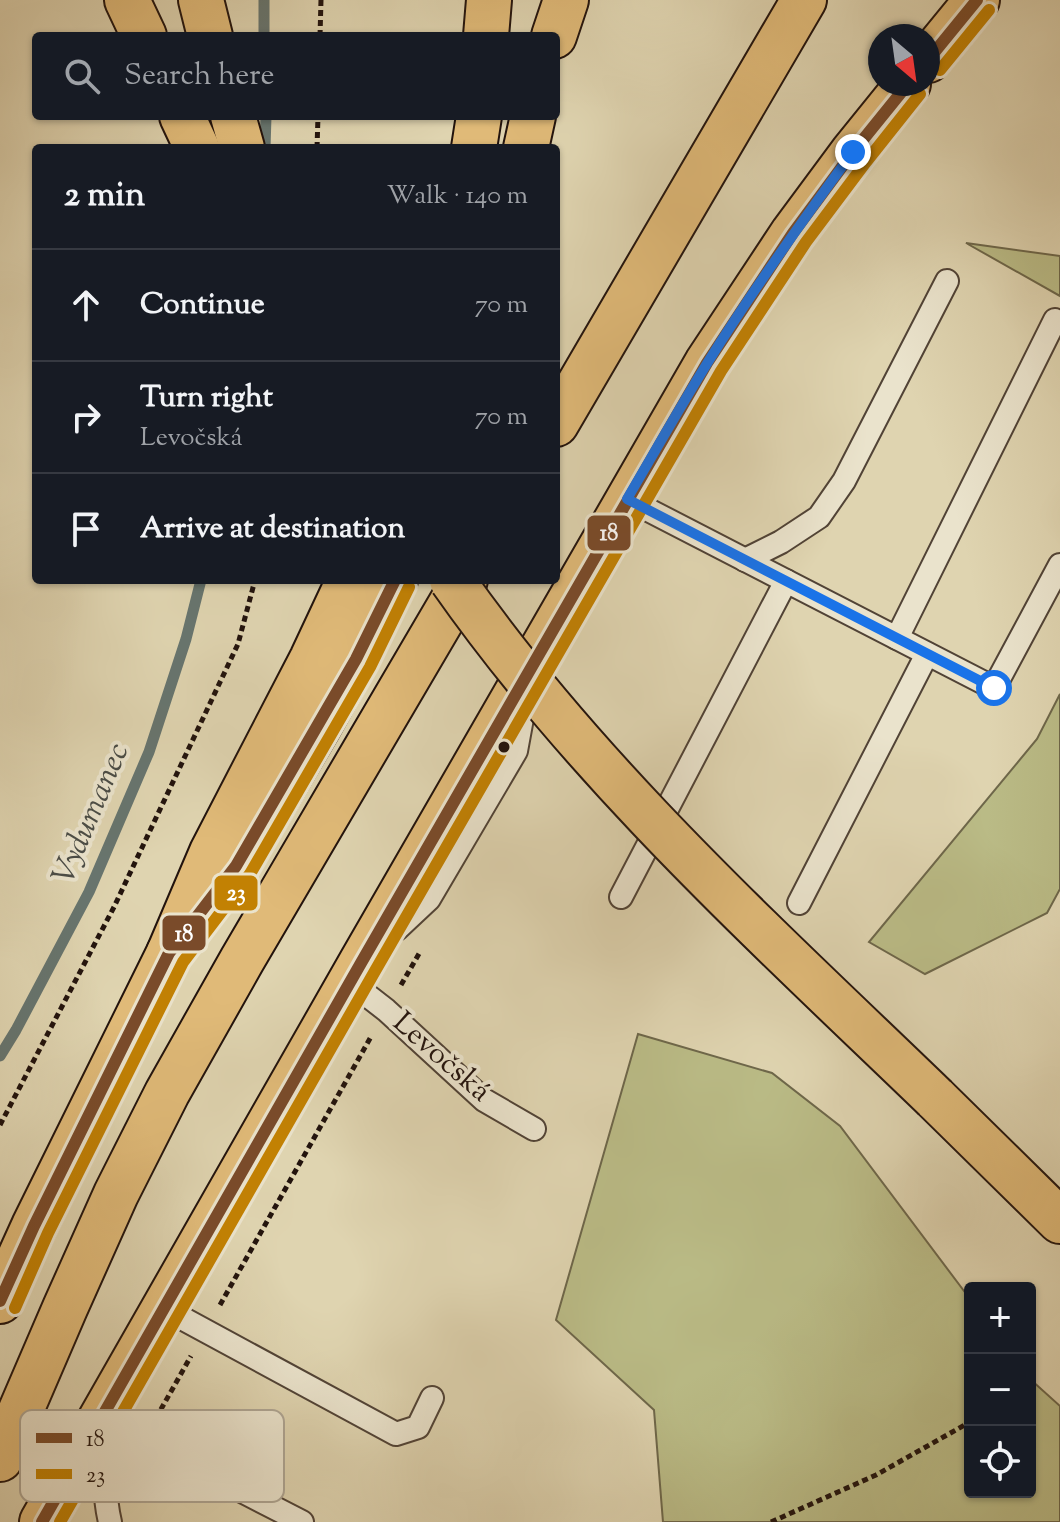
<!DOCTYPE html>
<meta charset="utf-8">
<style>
body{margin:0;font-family:"Sorts Mill Goudy",serif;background:#20242c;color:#f1f3f6}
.controls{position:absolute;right:24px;bottom:24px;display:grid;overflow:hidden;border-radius:8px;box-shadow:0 2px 6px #0004}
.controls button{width:72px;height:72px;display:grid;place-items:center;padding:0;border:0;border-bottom:2px solid #363941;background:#171b24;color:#f1f3f6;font:40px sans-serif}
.compass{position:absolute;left:868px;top:24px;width:72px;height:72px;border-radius:50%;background:#171b24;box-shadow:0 2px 6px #0004;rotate:151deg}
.stop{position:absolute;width:24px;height:24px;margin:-18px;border:6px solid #1a73e8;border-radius:50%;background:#fff}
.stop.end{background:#1a73e8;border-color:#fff;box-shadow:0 2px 8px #0008}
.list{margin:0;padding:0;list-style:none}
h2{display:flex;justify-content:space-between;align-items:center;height:104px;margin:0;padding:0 32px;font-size:34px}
h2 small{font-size:26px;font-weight:400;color:#9ea1a6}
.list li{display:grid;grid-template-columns:52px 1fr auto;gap:24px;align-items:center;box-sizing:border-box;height:112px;padding:0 32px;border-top:2px solid #363941}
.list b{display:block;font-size:30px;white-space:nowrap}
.list p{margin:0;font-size:26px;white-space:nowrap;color:#9ea1a6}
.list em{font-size:26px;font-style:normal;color:#9ea1a6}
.icon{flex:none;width:44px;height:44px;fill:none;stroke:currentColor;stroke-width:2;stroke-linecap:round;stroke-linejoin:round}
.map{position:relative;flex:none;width:1060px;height:1522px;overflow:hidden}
.search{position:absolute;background:#171b24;box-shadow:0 2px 6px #0004;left:32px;top:32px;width:528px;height:88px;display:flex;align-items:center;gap:20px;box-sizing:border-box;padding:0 28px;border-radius:8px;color:#9ea1a6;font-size:30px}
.panel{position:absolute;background:#171b24;box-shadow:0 2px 6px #0004;left:32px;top:144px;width:528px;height:440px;border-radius:8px}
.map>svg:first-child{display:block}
.green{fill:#babb86;stroke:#6e674a;stroke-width:2}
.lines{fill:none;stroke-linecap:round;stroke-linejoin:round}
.stream{stroke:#67756f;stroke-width:11}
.lane-casing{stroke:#514336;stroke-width:26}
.primary-casing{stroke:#22130d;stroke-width:48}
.highway-casing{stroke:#22130d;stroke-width:48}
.path{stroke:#22130d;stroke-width:5;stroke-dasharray:6 4;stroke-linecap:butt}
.lane{stroke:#eae3cc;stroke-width:22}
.primary{stroke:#e0ba78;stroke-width:44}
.highway{stroke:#e0ba78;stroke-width:44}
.highway-bridge-casing{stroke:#22130d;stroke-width:48;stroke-linecap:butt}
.highway-bridge{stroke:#e0ba78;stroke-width:44}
.bus-1-casing{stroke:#eae3cc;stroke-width:18}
.bus-2-casing{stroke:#eae3cc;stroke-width:18}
.bus-1{stroke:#7a4b2a;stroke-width:12}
.bus-2{stroke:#c28103;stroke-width:12}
.route{stroke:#1a73e8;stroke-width:10}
.bus-dot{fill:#22130d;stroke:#eae3cc;stroke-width:3}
.labels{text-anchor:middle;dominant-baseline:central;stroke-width:8;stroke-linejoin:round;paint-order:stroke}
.street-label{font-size:30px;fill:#22130d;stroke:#eae3cc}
.water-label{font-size:32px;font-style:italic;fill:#4a4c46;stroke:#eae3cc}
.key{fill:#eae3cc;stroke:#aea593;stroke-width:2}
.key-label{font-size:22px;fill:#22130d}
.line-badge{stroke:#eae3cc;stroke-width:3}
.badge-label{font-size:22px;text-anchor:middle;font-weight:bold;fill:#fff}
</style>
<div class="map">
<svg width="1060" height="1522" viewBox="0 0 1060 1522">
<rect width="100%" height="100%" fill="#dfd4b0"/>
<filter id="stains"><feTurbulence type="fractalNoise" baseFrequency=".0025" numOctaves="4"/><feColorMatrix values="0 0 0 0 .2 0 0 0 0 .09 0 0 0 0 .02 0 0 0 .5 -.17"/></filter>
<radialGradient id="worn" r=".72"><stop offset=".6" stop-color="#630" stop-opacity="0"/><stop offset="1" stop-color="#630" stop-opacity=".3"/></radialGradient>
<g class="green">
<polygon points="966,243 1060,256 1060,296"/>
<polygon points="1060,694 1060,889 1047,913 925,974 869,942 1037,739"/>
<polygon points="638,1034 772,1073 840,1126 970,1299 970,1492 1030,1492 1030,1379 1060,1406 1060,1522 663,1522 654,1410 556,1320"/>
</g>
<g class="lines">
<g class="stream">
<polyline points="264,0 264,36"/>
<polyline points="265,148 266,116"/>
<polyline points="0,1056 16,1030 89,892 149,752 186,639 201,580"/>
</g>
<g class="lane-casing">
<g id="lane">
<polyline points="627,499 994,688 1060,565"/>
<polyline points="745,560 781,542 819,517 844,481 947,281"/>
<polyline points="897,638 1055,320"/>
<polyline points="621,897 786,581"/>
<polyline points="799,903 927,654"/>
<polyline points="397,929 429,899 516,751 525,702"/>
<polyline points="350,982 386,1010 484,1100 534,1129"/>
<polyline points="178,1316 396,1434 418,1427 432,1398"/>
<polyline points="107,1464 131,1462 205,1472 302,1522"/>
<path d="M110,1522C102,1489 105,1448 120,1418"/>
</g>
</g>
<g class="primary-casing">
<g id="primary">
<polyline points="554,36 566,0"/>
<polyline points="928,60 977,0"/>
<polyline points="526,148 533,116"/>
<polyline points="0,1301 34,1226 169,953 236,866 318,727 356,659 395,580"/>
<polyline points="42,1522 361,963 707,363 793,233 853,152 908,84"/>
</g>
</g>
<g class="highway-casing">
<g id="highway">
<polyline points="127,0 144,36"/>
<polyline points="201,0 210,36"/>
<polyline points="486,36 489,0"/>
<polyline points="182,116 197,148"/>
<polyline points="233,116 242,148"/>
<polyline points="474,148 479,116"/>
<polyline points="556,424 804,0"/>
<polyline points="169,953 212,852 312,659 349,580"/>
<polyline points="935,1098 1060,1221"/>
<polyline points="0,1459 65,1308 116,1194 167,1093 242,960 465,580"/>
</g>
</g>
<g class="path">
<polyline points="320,36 321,0"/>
<polyline points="317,148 318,116"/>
<polyline points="401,985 420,952"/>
<polyline points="0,1125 114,907 238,644 255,580"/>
<polyline points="220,1305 372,1035"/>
<polyline points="151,1427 191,1356"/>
<polyline points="771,1522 876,1475 970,1422"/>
</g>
<use href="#lane" class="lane"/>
<use href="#primary" class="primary"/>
<use href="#highway" class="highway"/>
<g class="highway-bridge-casing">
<path id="highway-bridge" d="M452,580C588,774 765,934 935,1098"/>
</g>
<use href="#highway-bridge" class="highway-bridge"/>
<g class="bus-1-casing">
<g id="bus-1">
<polyline points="928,60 977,0"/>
<polyline points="0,1301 34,1226 169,953 236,866 356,659 395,580"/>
<polyline points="42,1522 361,963 707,363 793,233 853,152 908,84"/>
</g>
</g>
<g class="bus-2-casing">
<g id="bus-2">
<polyline points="940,70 989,10"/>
<polyline points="15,1308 48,1233 183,962 250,874 370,667 409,587"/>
<polyline points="60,1522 375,971 721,371 806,242 866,162 920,94"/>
</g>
</g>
<use href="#bus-1" class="bus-1"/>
<use href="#bus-2" class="bus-2"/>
</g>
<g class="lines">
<path class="route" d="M853,152C802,221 753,290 708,362C680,407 654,453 627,499L994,688"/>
</g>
<circle class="bus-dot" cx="504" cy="747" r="7"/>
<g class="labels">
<g class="street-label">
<text transform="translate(441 1058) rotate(41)">Levočská</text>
</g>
<g class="water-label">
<text transform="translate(92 814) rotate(-67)">Vydumanec</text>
</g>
</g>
<rect x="20" y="1410" width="264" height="92" rx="12" class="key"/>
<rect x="36" y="1433" width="36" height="10" fill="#7a4b2a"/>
<rect x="36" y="1469" width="36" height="10" fill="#c28103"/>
<g class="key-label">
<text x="86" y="1446">18</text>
<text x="86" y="1482">23</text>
</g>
<g class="line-badge">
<rect x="586" y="514" width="46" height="38" rx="8" fill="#7a4b2a"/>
<rect x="213" y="874" width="46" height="38" rx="8" fill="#c28103"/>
<rect x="161" y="914" width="46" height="38" rx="8" fill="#7a4b2a"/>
</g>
<g class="badge-label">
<text x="609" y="540">18</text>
<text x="236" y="900">23</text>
<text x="184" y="941">18</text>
</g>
<rect width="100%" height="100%" filter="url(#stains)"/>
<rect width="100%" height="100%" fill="url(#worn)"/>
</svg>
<div class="controls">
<button>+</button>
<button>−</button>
<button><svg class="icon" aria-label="locate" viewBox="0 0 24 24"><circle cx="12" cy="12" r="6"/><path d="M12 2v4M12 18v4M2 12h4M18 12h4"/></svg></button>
</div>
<svg class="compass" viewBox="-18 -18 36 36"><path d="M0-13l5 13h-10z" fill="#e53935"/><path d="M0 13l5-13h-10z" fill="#9ea1a6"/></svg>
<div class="stop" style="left:994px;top:688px"></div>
<div class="stop end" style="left:853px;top:152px"></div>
<div class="search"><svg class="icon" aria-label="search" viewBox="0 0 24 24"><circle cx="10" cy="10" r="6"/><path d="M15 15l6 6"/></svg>Search here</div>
<section class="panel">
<h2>2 min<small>Walk · 140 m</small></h2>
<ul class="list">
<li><svg class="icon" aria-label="ahead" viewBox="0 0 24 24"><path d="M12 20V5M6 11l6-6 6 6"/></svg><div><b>Continue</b></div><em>70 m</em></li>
<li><svg class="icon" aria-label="right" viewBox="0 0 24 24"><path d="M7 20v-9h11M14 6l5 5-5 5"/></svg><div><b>Turn right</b><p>Levočská</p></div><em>70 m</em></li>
<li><svg class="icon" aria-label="arrive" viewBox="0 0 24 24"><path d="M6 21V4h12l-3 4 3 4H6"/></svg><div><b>Arrive at destination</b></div></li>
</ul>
</section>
</div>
